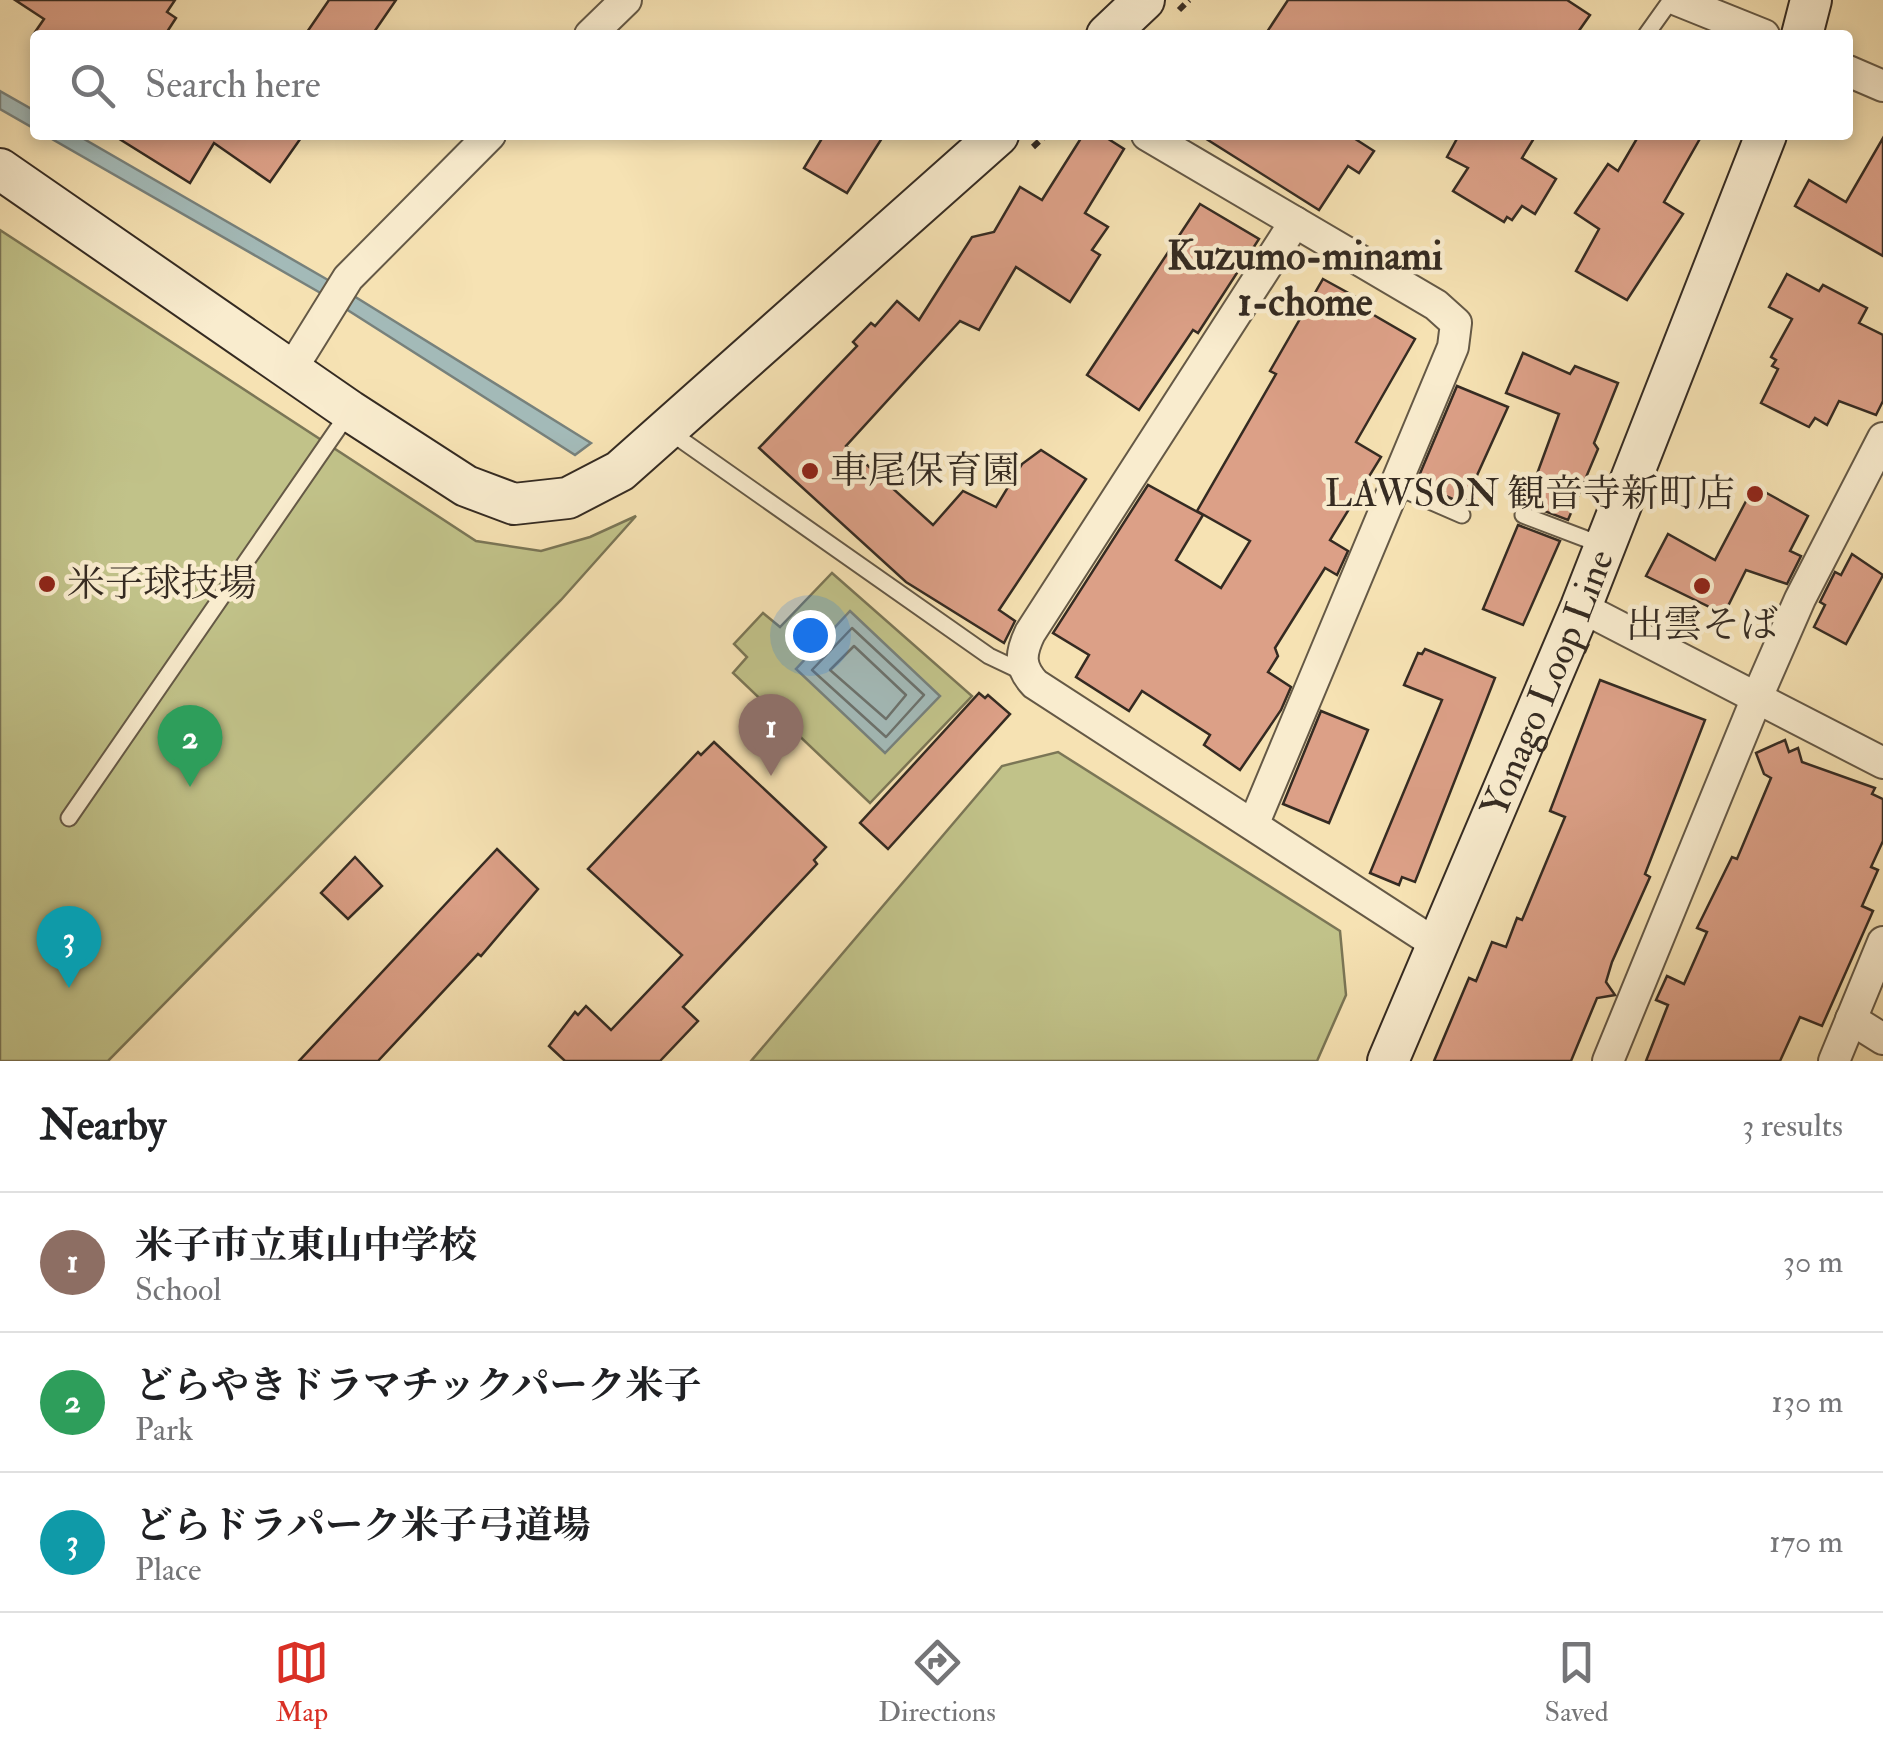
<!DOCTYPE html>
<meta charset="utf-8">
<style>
body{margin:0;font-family:"IM FELL Double Pica","Noto Serif JP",serif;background:#f6f6f6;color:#202124}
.you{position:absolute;left:810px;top:635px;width:35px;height:35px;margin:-25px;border:8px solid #fff;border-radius:50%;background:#1a73e8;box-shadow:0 0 0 15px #1a73e833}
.badge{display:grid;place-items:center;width:65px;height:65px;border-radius:50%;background:#d93025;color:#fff;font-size:32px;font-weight:700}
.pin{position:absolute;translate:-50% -82px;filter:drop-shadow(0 2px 5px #0008)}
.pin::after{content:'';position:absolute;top:52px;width:35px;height:30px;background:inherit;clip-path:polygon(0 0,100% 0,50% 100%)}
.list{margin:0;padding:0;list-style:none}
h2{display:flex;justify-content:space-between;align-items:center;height:130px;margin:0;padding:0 40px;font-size:42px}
h2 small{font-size:32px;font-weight:400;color:#757577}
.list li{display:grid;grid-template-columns:65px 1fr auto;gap:30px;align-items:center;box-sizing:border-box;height:140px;padding:0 40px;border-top:2px solid #e0e0e0}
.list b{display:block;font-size:38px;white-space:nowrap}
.list p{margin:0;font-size:32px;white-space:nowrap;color:#757577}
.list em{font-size:32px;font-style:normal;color:#757577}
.icon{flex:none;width:55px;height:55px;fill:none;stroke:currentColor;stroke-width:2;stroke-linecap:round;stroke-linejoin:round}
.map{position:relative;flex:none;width:1883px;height:1061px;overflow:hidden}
.search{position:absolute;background:#fff;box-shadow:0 5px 15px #0003;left:30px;right:30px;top:30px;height:110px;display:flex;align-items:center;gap:25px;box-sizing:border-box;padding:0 35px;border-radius:10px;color:#757577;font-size:38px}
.sheet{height:550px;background:#fff}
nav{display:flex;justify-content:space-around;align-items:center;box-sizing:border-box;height:140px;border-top:2px solid #e0e0e0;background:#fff;font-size:28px;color:#757577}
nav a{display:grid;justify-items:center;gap:5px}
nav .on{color:#d93025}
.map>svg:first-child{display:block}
.green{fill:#c1c289;stroke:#7b7656;stroke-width:2.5}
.water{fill:#a3bab8;stroke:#77817c;stroke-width:2.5}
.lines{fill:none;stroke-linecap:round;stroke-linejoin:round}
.shore{stroke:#6c726d;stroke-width:2.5}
.building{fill:#dca087;stroke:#352b22;stroke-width:2.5}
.lane-casing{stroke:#655946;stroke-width:19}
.street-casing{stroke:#655946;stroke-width:34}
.secondary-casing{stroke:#352b22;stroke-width:44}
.path{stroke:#352b22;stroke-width:6;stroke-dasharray:8 5;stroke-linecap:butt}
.lane{stroke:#f9ecce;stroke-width:15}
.street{stroke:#f9ecce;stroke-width:30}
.secondary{stroke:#f9ecce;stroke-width:40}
.poi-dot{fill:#8f2418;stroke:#f9ecce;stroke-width:4}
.labels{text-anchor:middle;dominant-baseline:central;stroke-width:9;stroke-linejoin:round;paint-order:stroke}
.poi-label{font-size:38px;fill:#352b22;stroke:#f9ecce;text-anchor:start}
.street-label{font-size:38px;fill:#352b22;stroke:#f9ecce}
.neighbourhood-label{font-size:40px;font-weight:bold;fill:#352b22;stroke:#f9ecce}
</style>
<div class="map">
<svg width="1883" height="1061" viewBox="0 0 1883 1061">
<rect width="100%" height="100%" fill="#f6e2b3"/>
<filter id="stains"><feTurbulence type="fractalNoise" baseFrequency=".002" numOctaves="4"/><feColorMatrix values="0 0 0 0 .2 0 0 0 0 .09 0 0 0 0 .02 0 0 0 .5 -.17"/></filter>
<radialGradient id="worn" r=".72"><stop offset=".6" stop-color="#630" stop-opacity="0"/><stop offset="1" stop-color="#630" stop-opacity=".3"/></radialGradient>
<g class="green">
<polygon points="0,230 476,541 541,551 590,537 636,516 561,600 108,1061 0,1061"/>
<polygon points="832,573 972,696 870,803 733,673 747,657 734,644 763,613 780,627"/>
<polygon points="1058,752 1340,931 1346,995 1317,1061 751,1061 1002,766"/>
</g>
<g class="water">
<polygon points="0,91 35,111 35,129 0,109"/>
<polygon points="45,135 77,135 328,280 591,443 575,455 324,295"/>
<polygon points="850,611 940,696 885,753 796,669"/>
</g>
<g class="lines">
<g class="shore">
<polygon points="852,628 924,695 886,737 812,670"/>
<polygon points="854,646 906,695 886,719 830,670"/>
</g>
</g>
<g class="building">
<polygon points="15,0 175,0 167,12 176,18 165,35 33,35 44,19"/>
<polygon points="329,0 396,0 372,35 305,35"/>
<polygon points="1288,0 1567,0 1590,15 1576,35 1265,35"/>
<polygon points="113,135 303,135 270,182 214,143 190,183"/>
<polygon points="824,135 884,135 847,193 804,168"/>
<polygon points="1083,135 1102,135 1124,149 1085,213 1108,227 1092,250 1100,255 1070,302 1016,267 979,330 960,321 846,446 933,525 963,491 996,507 1022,464 1041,450 1086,479 999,610 1015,621 1004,643 906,582 759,448 857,346 853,342 871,323 875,326 897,301 919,320 972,237 994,232 1020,187 1042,200"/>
<polygon points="1200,135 1349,135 1374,151 1359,173 1348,166 1319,210"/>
<polygon points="1459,135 1536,135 1522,158 1556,179 1535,214 1522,206 1512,220 1507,217 1504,222 1453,191 1468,168 1447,157"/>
<polygon points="1639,135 1702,135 1664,202 1683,214 1627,300 1576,271 1599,229 1575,213 1608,164 1618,171"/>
<polygon points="1883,138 1883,256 1795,206 1809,180 1846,202"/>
<polygon points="1200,204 1259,239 1198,333 1193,330 1139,410 1087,375"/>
<polygon points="1787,274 1819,291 1823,285 1867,308 1859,323 1883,335 1883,401 1876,415 1839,401 1827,425 1815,418 1809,427 1761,403 1778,369 1772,366 1776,360 1771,357 1792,319 1769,307"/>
<polygon points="1323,279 1363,301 1360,307 1415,339 1356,442 1381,457 1330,540 1348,551 1337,575 1325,568 1275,648 1278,656 1268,672 1291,687 1281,710 1240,770 1204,745 1210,735 1142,691 1129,711 1076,677 1089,655 1053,633 1148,485 1203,515 1176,560 1221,588 1250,541 1197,511 1276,374 1270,371"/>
<polygon points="1523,353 1570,374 1575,366 1618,383 1594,443 1598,449 1568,520 1526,504 1559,414 1506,393"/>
<polygon points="1457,386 1508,407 1464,504 1416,483"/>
<polygon points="1754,486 1808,516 1790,551 1801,556 1787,584 1746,570 1724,614 1646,576 1668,534 1715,560"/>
<polygon points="1518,525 1560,541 1523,625 1483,609"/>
<polygon points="1852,554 1883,575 1846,644 1814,627 1825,605 1820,602 1835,572 1841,575"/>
<polygon points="1425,649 1495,678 1415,882 1402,877 1399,885 1370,873 1442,700 1404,685 1418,653 1422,654"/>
<polygon points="1600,680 1705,720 1645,874 1650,877 1612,962 1606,982 1615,995 1597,998 1571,1061 1434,1061 1469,978 1476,981 1492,942 1506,947 1517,918 1522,920 1565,817 1550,811"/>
<polygon points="979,693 985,698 988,695 1010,714 888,849 860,823"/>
<polygon points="1321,711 1368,730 1329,823 1283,804"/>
<polygon points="1785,740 1789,752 1798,748 1802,762 1875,788 1872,794 1883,799 1883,841 1871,867 1878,870 1862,906 1873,911 1822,1026 1800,1017 1780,1061 1646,1061 1668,1005 1656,1000 1667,976 1684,984 1707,932 1697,928 1732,857 1737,859 1771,778 1764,774 1756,753"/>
<polygon points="714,742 826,847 814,860 817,864 683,1007 698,1021 660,1061 565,1061 549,1046 575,1012 578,1015 586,1006 611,1030 682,955 588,869 698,752 701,755"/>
<polygon points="497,849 538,889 481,956 478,954 378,1061 299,1061"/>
<polygon points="355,857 382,886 348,919 321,893"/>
</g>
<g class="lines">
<g class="lane-casing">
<g id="lane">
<polyline points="1646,35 1671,0"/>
<polyline points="670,432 989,656 1025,673"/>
<polyline points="1395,486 1462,515"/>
<polyline points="1523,515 1602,545"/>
<polyline points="69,818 350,411"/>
</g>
</g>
<g class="street-casing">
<g id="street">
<polyline points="1677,0 1764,35"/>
<polyline points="590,35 626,0"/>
<polyline points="1848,71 1883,86"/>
<polyline points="1147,135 1436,305 1456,323 1453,347 1254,823"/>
<path d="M1295,222L1030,633C1020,654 1019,667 1035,684L1436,944"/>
<polyline points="291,370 348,278 490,135"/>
<polyline points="1581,607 1883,763"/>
<polyline points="1851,1019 1883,1039"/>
<polyline points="1608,1061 1758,695 1800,599 1883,438"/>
<polyline points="1834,1061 1883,942"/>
</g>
</g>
<g class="secondary-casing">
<g id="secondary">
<polyline points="1107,35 1144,0"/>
<polyline points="1802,35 1811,0"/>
<polyline points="0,169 350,411 466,486 514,504 568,498 620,471 998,135"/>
<path id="s1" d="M1388,1061L1581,607L1766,135"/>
</g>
</g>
<g class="path">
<polyline points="1179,10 1189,0"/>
<polyline points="1033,147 1046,135"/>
</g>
<use href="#lane" class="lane"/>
<use href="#street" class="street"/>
<use href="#secondary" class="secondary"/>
</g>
<g class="poi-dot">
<circle cx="810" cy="471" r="10"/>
<circle cx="1755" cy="494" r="10"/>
<circle cx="47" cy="584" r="10"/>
<circle cx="1702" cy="586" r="10"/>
</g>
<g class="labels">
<g class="poi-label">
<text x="830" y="471">車尾保育園</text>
<text x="1735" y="494" text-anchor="end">LAWSON 観音寺新町店</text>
<text x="67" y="584">米子球技場</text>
<text x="1702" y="625" text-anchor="middle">出雲そば</text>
</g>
<g class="street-label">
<text stroke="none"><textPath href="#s1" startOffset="410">Yonago Loop Line</textPath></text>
</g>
<g class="neighbourhood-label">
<text x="1305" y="256">Kuzumo-minami<tspan x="1305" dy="46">1-chome</tspan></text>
</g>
</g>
<rect width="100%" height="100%" filter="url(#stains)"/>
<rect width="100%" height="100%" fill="url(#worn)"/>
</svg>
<div class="you"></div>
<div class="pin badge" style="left:771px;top:776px;background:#8d6e63">1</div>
<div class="pin badge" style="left:190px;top:787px;background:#2e9e5b">2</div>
<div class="pin badge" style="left:69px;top:988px;background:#0f9aa8">3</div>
<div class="search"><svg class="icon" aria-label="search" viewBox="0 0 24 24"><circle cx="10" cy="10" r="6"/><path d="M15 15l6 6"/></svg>Search here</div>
</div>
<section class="sheet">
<h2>Nearby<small>3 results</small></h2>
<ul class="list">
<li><span class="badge" style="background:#8d6e63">1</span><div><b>米子市立東山中学校</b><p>School</p></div><em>30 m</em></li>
<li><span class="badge" style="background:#2e9e5b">2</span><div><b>どらやきドラマチックパーク米子</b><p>Park</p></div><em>130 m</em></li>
<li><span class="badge" style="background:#0f9aa8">3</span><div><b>どらドラパーク米子弓道場</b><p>Place</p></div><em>170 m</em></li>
</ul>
</section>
<nav>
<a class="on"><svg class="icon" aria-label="map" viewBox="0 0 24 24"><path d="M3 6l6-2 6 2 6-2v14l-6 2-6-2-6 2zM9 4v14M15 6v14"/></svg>Map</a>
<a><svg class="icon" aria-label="directions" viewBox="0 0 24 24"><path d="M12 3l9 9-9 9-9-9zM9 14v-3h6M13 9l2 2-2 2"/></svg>Directions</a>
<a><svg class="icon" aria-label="saved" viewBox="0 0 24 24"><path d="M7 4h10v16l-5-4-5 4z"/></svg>Saved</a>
</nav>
